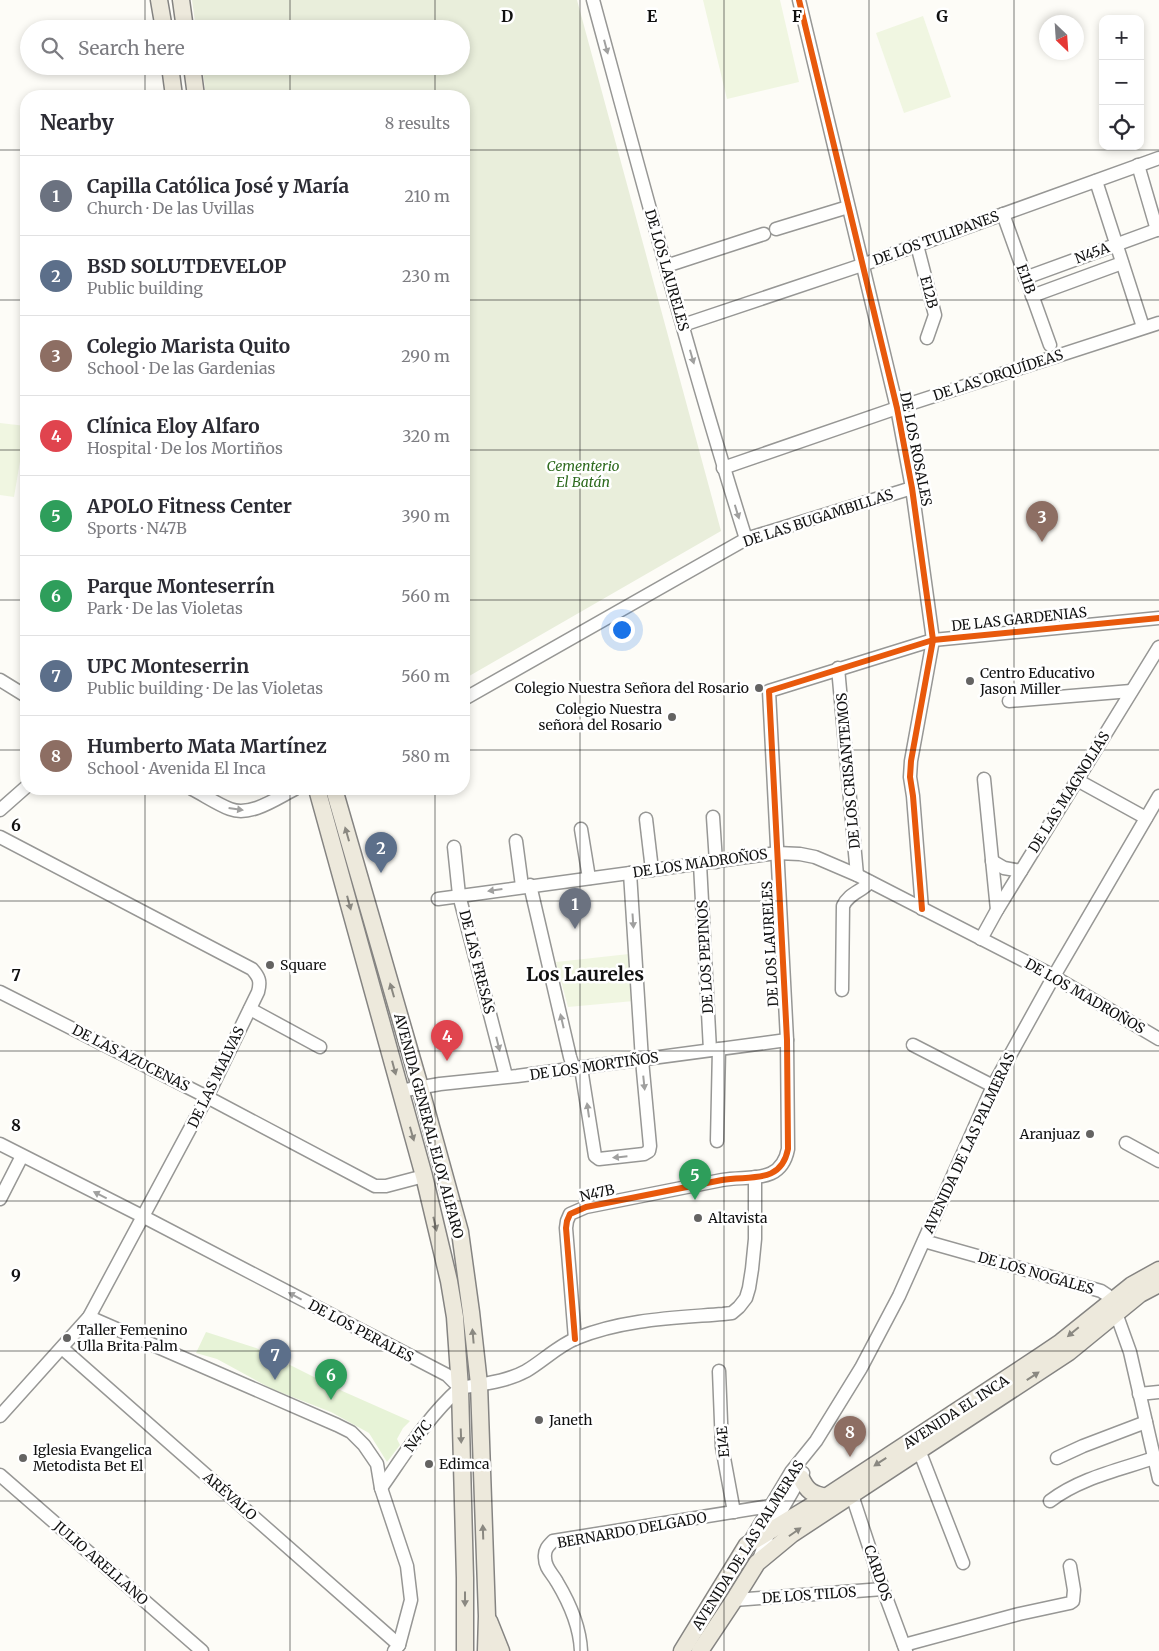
<!DOCTYPE html>
<meta charset="utf-8">
<style>
body{margin:0;font-family:Merriweather,serif;background:#f2f2f3;color:#2b2b33}
.controls{position:absolute;right:15px;top:15px;display:grid;overflow:hidden;border-radius:10px;box-shadow:0 2px 8px #0003}
.controls button{width:45px;height:45px;display:grid;place-items:center;padding:0;border:0;border-bottom:1px solid #e1e1e2;background:#fff;color:#2b2b33;font:25px sans-serif}
.compass{position:absolute;left:1039px;top:15px;width:45px;height:45px;border-radius:50%;background:#fff;box-shadow:0 2px 8px #0003;rotate:155deg}
.you{position:absolute;left:621px;top:629px;width:18px;height:18px;margin:-12px;border:4px solid #fff;border-radius:50%;background:#1a73e8;box-shadow:0 0 0 8px #1a73e833}
.badge{display:grid;place-items:center;width:32px;height:32px;border-radius:50%;background:#b45309;color:#fff;font-size:16px;font-weight:700}
.pin{position:absolute;translate:-50% -41px;filter:drop-shadow(0 1px 2px #0008)}
.pin::after{content:'';position:absolute;top:26px;width:18px;height:15px;background:inherit;clip-path:polygon(0 0,100% 0,50% 100%)}
.list{margin:0;padding:0;list-style:none}
h2{display:flex;justify-content:space-between;align-items:center;height:65px;margin:0;padding:0 20px;font-size:21px}
h2 small{font-size:16px;font-weight:400;color:#7c7c81}
.list li{display:grid;grid-template-columns:32px 1fr auto;gap:15px;align-items:center;box-sizing:border-box;height:80px;padding:0 20px;border-top:1px solid #e1e1e2}
.list b{display:block;font-size:19px;white-space:nowrap}
.list p{margin:0;font-size:16px;white-space:nowrap;color:#7c7c81}
.list em{font-size:16px;font-style:normal;color:#7c7c81}
.icon{flex:none;width:28px;height:28px;fill:none;stroke:currentColor;stroke-width:2;stroke-linecap:round;stroke-linejoin:round}
.map{position:relative;flex:none;width:1159px;height:1651px;overflow:hidden}
.search{position:absolute;background:#fff;box-shadow:0 2px 8px #0003;left:20px;top:20px;width:450px;height:55px;display:flex;align-items:center;gap:12px;box-sizing:border-box;padding:0 18px;border-radius:28px;color:#7c7c81;font-size:19px}
.panel{position:absolute;background:#fff;box-shadow:0 2px 8px #0003;left:20px;top:90px;width:450px;height:705px;border-radius:20px}
.map>svg:first-child{display:block}
.green{fill:#e7f3d7}
.cemetery{fill:#e9eedb}
.pitch{fill:#f0f6e1}
.lines{fill:none;stroke-linecap:round;stroke-linejoin:round}
.minor-casing{stroke:#979795;stroke-width:15}
.major-casing{stroke:#858482;stroke-width:19}
.minor{stroke:#fffffe;stroke-width:12}
.major{stroke:#ede9dc;stroke-width:16}
.cycleway-casing{stroke:#fff;stroke-width:9}
.cycleway{stroke:#e8590c;stroke-width:6}
.oneway{fill:#a0a09f}
.oneway2{fill:#8a8881}
.grid{fill:none;stroke:#111;stroke-width:1;stroke-opacity:0.55}
.poi-dot{fill:#646362;stroke:#fff;stroke-width:2}
.labels{text-anchor:middle;dominant-baseline:central;stroke-width:5;stroke-linejoin:round;paint-order:stroke}
.street-label{font-size:14px;fill:#111;stroke:#fff}
.park-label{font-size:14px;font-style:italic;fill:#2f6b1f;stroke:#fff}
.poi-label{font-size:14px;fill:#111;stroke:#fff;text-anchor:start}
.district-label{font-size:19px;font-weight:bold;fill:#111;stroke:#fff}
.grid-label{font-size:16px;text-anchor:middle;font-weight:bold;fill:#111;stroke:#fff;stroke-width:5;stroke-linejoin:round;paint-order:stroke}
</style>
<div class="map">
<svg width="1159" height="1651" viewBox="0 0 1159 1651">
<rect width="100%" height="100%" fill="#fdfcf7"/>
<polygon class="green" points="206,1332 256,1348 340,1390 410,1421 403,1428 397,1439 400,1445 387,1462 369,1433 331,1412 272,1389 217,1359 196,1353"/>
<polygon class="cemetery" points="192,0 577,0 721,531 464,679 464,96 206,96 202,66 461,66 461,29 196,29"/>
<g class="pitch">
<polygon points="703,0 780,0 799,82 727,99"/>
<polygon points="923,16 951,97 904,113 876,33"/>
<polygon points="0,423 26,426 14,497 0,495"/>
<polygon points="629,954 634,1001 568,1007 556,962"/>
</g>
<g class="lines">
<g class="minor-casing">
<g id="minor">
<path d="M593,0C642,180 690,361 746,539"/>
<polyline points="799,0 897,408 912,488 933,640 911,761 910,777 913,796 922,909"/>
<polyline points="1138,165 1157,230"/>
<polyline points="1096,181 1143,327"/>
<polyline points="1003,214 1050,345"/>
<polyline points="776,229 848,207"/>
<polyline points="917,245 935,315 927,338"/>
<polyline points="666,266 764,234"/>
<polyline points="1025,278 1159,229"/>
<polyline points="1032,296 1122,263"/>
<polyline points="683,325 862,265 1159,158"/>
<polyline points="723,468 897,408 1159,323"/>
<polyline points="838,668 857,875"/>
<polyline points="0,680 26,696"/>
<polyline points="464,699 746,539 912,488"/>
<polyline points="1009,701 1131,691"/>
<polyline points="984,779 997,910"/>
<polyline points="1077,780 1146,818"/>
<path d="M192,789C204,795 217,804 230,809C251,817 277,798 295,789"/>
<polyline points="0,810 26,787"/>
<polyline points="713,817 716,862"/>
<polyline points="646,819 652,870"/>
<polyline points="581,829 589,878"/>
<path d="M0,837L252,969C259,977 261,981 258,992L207,1097L89,1317L0,1416"/>
<polyline points="516,841 522,886"/>
<polyline points="454,847 459,895 506,1076"/>
<polyline points="992,861 1004,868 1021,871"/>
<polyline points="700,864 710,1050"/>
<polyline points="530,885 570,1057 574,1069"/>
<polyline points="438,899 777,853 800,854 815,857 857,875 1046,972 1159,1039"/>
<polyline points="981,939 997,910 1159,647"/>
<path d="M842,990L843,906C849,893 861,892 870,882"/>
<polyline points="0,992 207,1097 375,1186 386,1186 424,1176"/>
<polyline points="250,1009 320,1047"/>
<polyline points="913,1045 993,1086"/>
<polyline points="581,1068 595,1156 599,1159 644,1154 649,1151 650,1146 642,1060 630,873"/>
<polyline points="400,1091 440,1084 517,1076 787,1040"/>
<polyline points="717,1141 719,1049"/>
<polyline points="1126,1143 1159,1161"/>
<polyline points="0,1144 144,1217 447,1375 460,1388"/>
<polyline points="0,1199 22,1156"/>
<polyline points="924,1241 1101,1291 1107,1295 1116,1313 1130,1352 1159,1479"/>
<polyline points="89,1317 337,1425 351,1432 364,1445 377,1464 381,1488 407,1566 411,1600 399,1645 394,1651"/>
<path d="M575,1339L566,1228L567,1221L570,1214L586,1207L722,1180C749,1175 781,1185 788,1149L787,1040L769,691L933,640L1159,618"/>
<polyline points="62,1348 399,1645"/>
<polyline points="719,1371 722,1447 734,1512"/>
<path d="M460,1388C481,1384 506,1382 526,1371C543,1361 559,1345 577,1338C624,1319 674,1318 723,1314L732,1313L739,1307L746,1298L749,1288L752,1269L755,1239V1177"/>
<polyline points="1139,1394 1159,1392"/>
<polyline points="919,1450 963,1563"/>
<polyline points="1057,1458 1083,1446 1146,1422"/>
<polyline points="0,1475 202,1651"/>
<path d="M381,1488C405,1454 428,1416 460,1388"/>
<polyline points="852,1495 883,1589 906,1651"/>
<path d="M1050,1501C1080,1478 1119,1470 1154,1458"/>
<polyline points="748,1544 791,1472 816,1441 861,1368 899,1296 993,1086 1054,976 1159,796"/>
<polyline points="758,1562 769,1532 803,1473"/>
<polyline points="734,1600 883,1589"/>
<polyline points="904,1645 1019,1614 1070,1603 1073,1601 1074,1590 1070,1566"/>
<path d="M581,1651C580,1627 569,1602 557,1582C552,1573 545,1568 545,1558C544,1550 548,1546 553,1541L770,1506"/>
</g>
</g>
<g class="major-casing">
<g id="major">
<polyline points="159,0 164,29"/>
<polyline points="181,0 185,29"/>
<polyline points="170,66 174,96"/>
<polyline points="192,66 196,96"/>
<polyline points="317,789 424,1176 449,1281 455,1317 460,1388 465,1578 465,1651"/>
<polyline points="334,789 420,1087 460,1232 471,1312 479,1384 487,1616 486,1651"/>
<path d="M801,1478C807,1491 812,1494 826,1497"/>
<polyline points="489,1621 501,1651"/>
<polyline points="682,1651 747,1545 826,1497 1042,1355 1061,1342 1132,1285 1159,1270"/>
<polyline points="700,1651 734,1600 757,1563 792,1534 1069,1352 1140,1294 1159,1284"/>
</g>
</g>
<use href="#minor" class="minor"/>
<use href="#major" class="major"/>
<g class="cycleway-casing">
<g id="cycleway">
<polyline points="799,0 897,408 912,488 933,640 911,761 910,777 913,796 922,909"/>
<path d="M575,1339L566,1228L567,1221L570,1214L586,1207L722,1180C749,1175 781,1185 788,1149L787,1040L769,691L933,640L1159,618"/>
</g>
</g>
<use href="#cycleway" class="cycleway"/>
</g>
<defs><path id="oneway-solid" d="M-6-.8H1V-3.2L6.5 0L1 3.2V.8H-6Z" transform="scale(1.25)"/></defs>
<g class="oneway">
<use href="#oneway-solid" transform="translate(606 47) rotate(75)"/>
<use href="#oneway-solid" transform="translate(692 357) rotate(74)"/>
<use href="#oneway-solid" transform="translate(737 512) rotate(73)"/>
<use href="#oneway-solid" transform="translate(236 809) rotate(8)"/>
<use href="#oneway-solid" transform="translate(495 890) rotate(172)"/>
<use href="#oneway-solid" transform="translate(633 921) rotate(86)"/>
<use href="#oneway-solid" transform="translate(562 1021) rotate(-103)"/>
<use href="#oneway-solid" transform="translate(498 1044) rotate(76)"/>
<use href="#oneway-solid" transform="translate(644 1083) rotate(84)"/>
<use href="#oneway-solid" transform="translate(588 1110) rotate(-98)"/>
<use href="#oneway-solid" transform="translate(620 1157) rotate(174)"/>
<use href="#oneway-solid" transform="translate(100 1195) rotate(-153)"/>
<use href="#oneway-solid" transform="translate(295 1296) rotate(-152)"/>
</g>
<g class="oneway2">
<use href="#oneway-solid" transform="translate(347 834) rotate(-106)"/>
<use href="#oneway-solid" transform="translate(349 903) rotate(75)"/>
<use href="#oneway-solid" transform="translate(392 990) rotate(-106)"/>
<use href="#oneway-solid" transform="translate(394 1068) rotate(75)"/>
<use href="#oneway-solid" transform="translate(412 1134) rotate(74)"/>
<use href="#oneway-solid" transform="translate(435 1224) rotate(77)"/>
<use href="#oneway-solid" transform="translate(1073 1332) rotate(140)"/>
<use href="#oneway-solid" transform="translate(473 1336) rotate(-95)"/>
<use href="#oneway-solid" transform="translate(1033 1376) rotate(-33)"/>
<use href="#oneway-solid" transform="translate(461 1436) rotate(88)"/>
<use href="#oneway-solid" transform="translate(880 1462) rotate(147)"/>
<use href="#oneway-solid" transform="translate(483 1532) rotate(-92)"/>
<use href="#oneway-solid" transform="translate(795 1532) rotate(-35)"/>
<use href="#oneway-solid" transform="translate(465 1599) rotate(90)"/>
</g>
<path class="grid" d="M145,0V29M290,0V29M435,0V29M580,0V1651M724,0V1651M869,0V1651M1014,0V1651M145,66V96M290,66V96M435,66V96M0,150H26M464,150H1159M0,300H26M464,300H1159M0,450H26M464,450H1159M0,600H26M464,600H1159M0,750H26M464,750H1159M145,789V1651M290,789V1651M435,789V1651M0,901H1159M0,1051H1159M0,1201H1159M0,1351H1159M0,1501H1159"/>
<g class="poi-dot">
<circle cx="970" cy="681" r="5"/>
<circle cx="759" cy="688" r="5"/>
<circle cx="672" cy="717" r="5"/>
<circle cx="270" cy="965" r="5"/>
<circle cx="1090" cy="1134" r="5"/>
<circle cx="698" cy="1218" r="5"/>
<circle cx="67" cy="1338" r="5"/>
<circle cx="539" cy="1420" r="5"/>
<circle cx="23" cy="1458" r="5"/>
<circle cx="429" cy="1464" r="5"/>
</g>
<g class="labels">
<g class="street-label">
<text transform="translate(936 238) rotate(-20)">DE LOS TULIPANES</text>
<text transform="translate(1092 253) rotate(-20)">N45A</text>
<text transform="translate(667 270) rotate(74)">DE LOS LAURELES</text>
<text transform="translate(1026 279) rotate(70)">E11B</text>
<text transform="translate(929 292) rotate(75)">E12B</text>
<text transform="translate(998 375) rotate(-18)">DE LAS ORQUÍDEAS</text>
<text transform="translate(916 449) rotate(79)">DE LOS ROSALES</text>
<text transform="translate(818 518) rotate(-18)">DE LAS BUGAMBILLAS</text>
<text transform="translate(1019 619) rotate(-6)">DE LAS GARDENIAS</text>
<text transform="translate(848 771) rotate(-95)">DE LOS CRISANTEMOS</text>
<text transform="translate(1069 792) rotate(-58)">DE LAS MAGNOLIAS</text>
<text transform="translate(700 863) rotate(-8)">DE LOS MADROÑOS</text>
<text transform="translate(770 944) rotate(-93)">DE LOS LAURELES</text>
<text transform="translate(705 957) rotate(-93)">DE LOS PEPINOS</text>
<text transform="translate(477 962) rotate(76)">DE LAS FRESAS</text>
<text transform="translate(1085 996) rotate(30)">DE LOS MADROÑOS</text>
<text transform="translate(131 1058) rotate(27)">DE LAS AZUCENAS</text>
<text transform="translate(594 1066) rotate(-8)">DE LOS MORTIÑOS</text>
<text transform="translate(216 1077) rotate(-64)">DE LAS MALVAS</text>
<text transform="translate(429 1126) rotate(75)">AVENIDA GENERAL ELOY ALFARO</text>
<text transform="translate(969 1143) rotate(-65)">AVENIDA DE LAS PALMERAS</text>
<text transform="translate(597 1193) rotate(-13)">N47B</text>
<text transform="translate(1036 1273) rotate(16)">DE LOS NOGALES</text>
<text transform="translate(361 1331) rotate(28)">DE LOS PERALES</text>
<text transform="translate(956 1412) rotate(-33)">AVENIDA EL INCA</text>
<text transform="translate(418 1436) rotate(-54)">N47C</text>
<text transform="translate(723 1442) rotate(-95)">E14E</text>
<text transform="translate(230 1496) rotate(41)">ARÉVALO</text>
<text transform="translate(632 1530) rotate(-10)">BERNARDO DELGADO</text>
<text transform="translate(748 1545) rotate(-58)">AVENIDA DE LAS PALMERAS</text>
<text transform="translate(101 1563) rotate(41)">JULIO ARELLANO</text>
<text transform="translate(878 1573) rotate(71)">CARDOS</text>
<text transform="translate(809 1595) rotate(-4)">DE LOS TILOS</text>
</g>
<g class="park-label">
<text x="583" y="466">Cementerio<tspan x="583" dy="16">El Batán</tspan></text>
</g>
<g class="poi-label">
<text x="980" y="673">Centro Educativo<tspan x="980" dy="16">Jason Miller</tspan></text>
<text x="749" y="688" text-anchor="end">Colegio Nuestra Señora del Rosario</text>
<text x="662" y="709" text-anchor="end">Colegio Nuestra<tspan x="662" dy="16">señora del Rosario</tspan></text>
<text x="280" y="965">Square</text>
<text x="1080" y="1134" text-anchor="end">Aranjuaz</text>
<text x="708" y="1218">Altavista</text>
<text x="77" y="1330">Taller Femenino<tspan x="77" dy="16">Ulla Brita Palm</tspan></text>
<text x="549" y="1420">Janeth</text>
<text x="33" y="1450">Iglesia Evangelica<tspan x="33" dy="16">Metodista Bet El</tspan></text>
<text x="439" y="1464">Edimca</text>
</g>
<g class="district-label">
<text x="585" y="974">Los Laureles</text>
</g>
</g>
<g class="grid-label">
<text x="507" y="22">D</text>
<text x="652" y="22">E</text>
<text x="797" y="22">F</text>
<text x="942" y="22">G</text>
<text x="16" y="831">6</text>
<text x="16" y="981">7</text>
<text x="16" y="1131">8</text>
<text x="16" y="1281">9</text>
</g>
</svg>
<div class="controls">
<button>+</button>
<button>−</button>
<button><svg class="icon" aria-label="locate" viewBox="0 0 24 24"><circle cx="12" cy="12" r="6"/><path d="M12 2v4M12 18v4M2 12h4M18 12h4"/></svg></button>
</div>
<svg class="compass" viewBox="-18 -18 36 36"><path d="M0-13l5 13h-10z" fill="#e53935"/><path d="M0 13l5-13h-10z" fill="#7c7c81"/></svg>
<div class="you"></div>
<div class="pin badge" style="left:575px;top:929px;background:#6b7280">1</div>
<div class="pin badge" style="left:381px;top:873px;background:#5c6f8a">2</div>
<div class="pin badge" style="left:1042px;top:542px;background:#8d6e63">3</div>
<div class="pin badge" style="left:447px;top:1061px;background:#e0444e">4</div>
<div class="pin badge" style="left:695px;top:1200px;background:#2e9e5b">5</div>
<div class="pin badge" style="left:331px;top:1400px;background:#2e9e5b">6</div>
<div class="pin badge" style="left:275px;top:1380px;background:#5c6f8a">7</div>
<div class="pin badge" style="left:850px;top:1457px;background:#8d6e63">8</div>
<div class="search"><svg class="icon" aria-label="search" viewBox="0 0 24 24"><circle cx="10" cy="10" r="6"/><path d="M15 15l6 6"/></svg>Search here</div>
<section class="panel">
<h2>Nearby<small>8 results</small></h2>
<ul class="list">
<li><span class="badge" style="background:#6b7280">1</span><div><b>Capilla Católica José y María</b><p>Church · De las Uvillas</p></div><em>210 m</em></li>
<li><span class="badge" style="background:#5c6f8a">2</span><div><b>BSD SOLUTDEVELOP</b><p>Public building</p></div><em>230 m</em></li>
<li><span class="badge" style="background:#8d6e63">3</span><div><b>Colegio Marista Quito</b><p>School · De las Gardenias</p></div><em>290 m</em></li>
<li><span class="badge" style="background:#e0444e">4</span><div><b>Clínica Eloy Alfaro</b><p>Hospital · De los Mortiños</p></div><em>320 m</em></li>
<li><span class="badge" style="background:#2e9e5b">5</span><div><b>APOLO Fitness Center</b><p>Sports · N47B</p></div><em>390 m</em></li>
<li><span class="badge" style="background:#2e9e5b">6</span><div><b>Parque Monteserrín</b><p>Park · De las Violetas</p></div><em>560 m</em></li>
<li><span class="badge" style="background:#5c6f8a">7</span><div><b>UPC Monteserrin</b><p>Public building · De las Violetas</p></div><em>560 m</em></li>
<li><span class="badge" style="background:#8d6e63">8</span><div><b>Humberto Mata Martínez</b><p>School · Avenida El Inca</p></div><em>580 m</em></li>
</ul>
</section>
</div>
